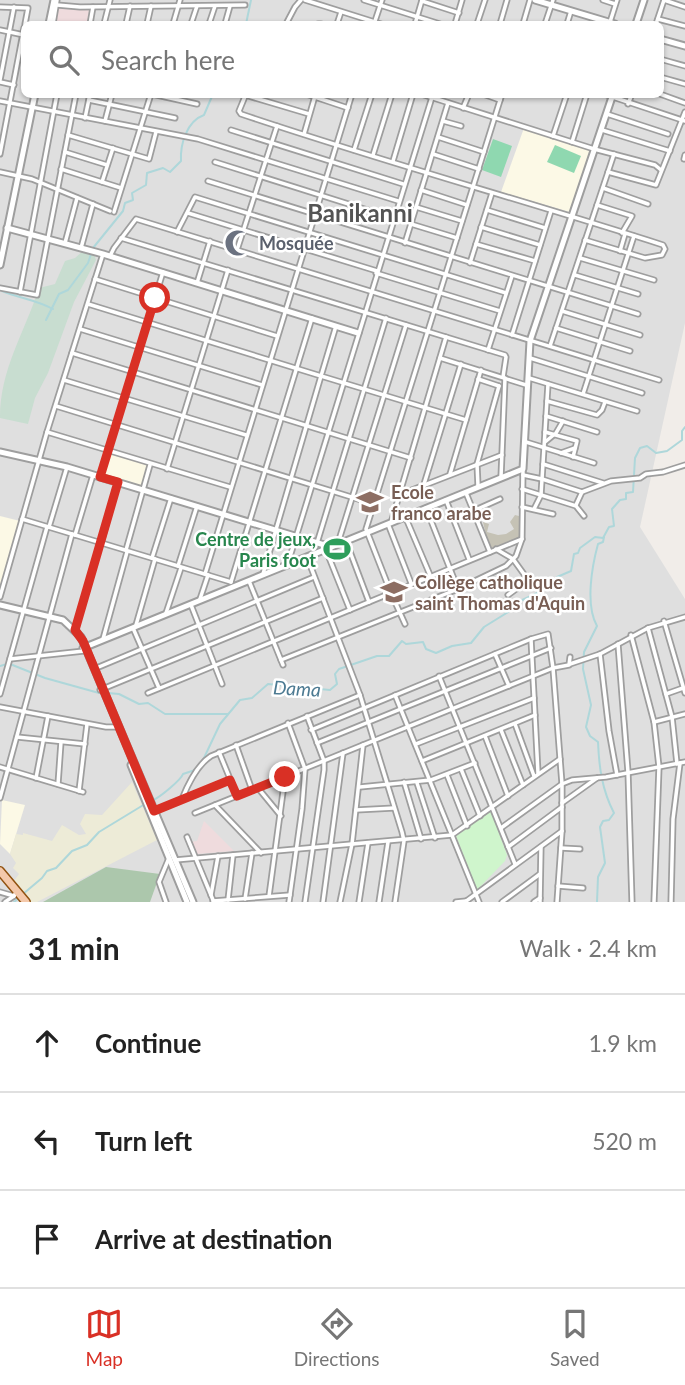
<!DOCTYPE html>
<meta charset="utf-8">
<style>
body{margin:0;font-family:Lato,sans-serif;background:#f2f2f2;color:#222}
.stop{position:absolute;width:21px;height:21px;margin:-16px;border:5px solid #d93025;border-radius:50%;background:#fff}
.stop.end{background:#d93025;border-color:#fff;box-shadow:0 2px 7px #0008}
.list{margin:0;padding:0;list-style:none}
h2{display:flex;justify-content:space-between;align-items:center;height:91px;margin:0;padding:0 28px;font-size:30px}
h2 small{font-size:23px;font-weight:400;color:#767676}
.list li{display:grid;grid-template-columns:46px 1fr auto;gap:21px;align-items:center;box-sizing:border-box;height:98px;padding:0 28px;border-top:2px solid #e0e0e0}
.list b{display:block;font-size:26px;white-space:nowrap}
.list em{font-size:23px;font-style:normal;color:#767676}
.icon{flex:none;width:38px;height:38px;fill:none;stroke:currentColor;stroke-width:2;stroke-linecap:round;stroke-linejoin:round}
.map{position:relative;flex:none;width:685px;height:902px;overflow:hidden}
.search{position:absolute;background:#fff;box-shadow:0 2px 5px #0004;left:21px;right:21px;top:21px;height:77px;display:flex;align-items:center;gap:18px;box-sizing:border-box;padding:0 24px;border-radius:10px;color:#767676;font-size:26px}
.sheet{height:385px;background:#fff}
nav{display:flex;justify-content:space-around;align-items:center;box-sizing:border-box;height:98px;border-top:2px solid #e0e0e0;background:#fff;font-size:19px;color:#767676}
nav a{display:grid;justify-items:center;gap:4px}
nav .on{color:#d93025}
.map>svg:first-child{display:block}
.residential{fill:#dfdfdf;fill-rule:evenodd}
.commercial{fill:#efdbdd}
.education{fill:#fcf9e6}
.construction{fill:#c5c2b5}
.farmland{fill:#edebd7}
.wetland{fill:#c8ddd0}
.cemetery{fill:#acc7ac}
.park{fill:#cff5cc}
.pitch{fill:#8fd8b0}
.lines{fill:none;stroke-linecap:round;stroke-linejoin:round}
.stream{stroke:#aed7da;stroke-width:2}
.minor-casing{stroke:#9e9e9e;stroke-width:7}
.tertiary-casing{stroke:#9e9e9e;stroke-width:9}
.primary-casing{stroke:#90510f;stroke-width:10}
.minor{stroke:#fff;stroke-width:3.5}
.tertiary{stroke:#fff;stroke-width:5}
.primary{stroke:#f4c9ab;stroke-width:7}
.route{stroke:#d93025;stroke-width:9}
.labels{text-anchor:middle;dominant-baseline:central;stroke-width:5;stroke-linejoin:round;paint-order:stroke}
.worship-label{font-size:18px;font-weight:bold;fill:#5b616d;stroke:#fff;text-anchor:start}
.education-label{font-size:18px;font-weight:bold;fill:#785e54;stroke:#fff;text-anchor:start}
.leisure-label{font-size:18px;font-weight:bold;fill:#27864d;stroke:#fff;text-anchor:end}
.water-label{font-size:19px;font-style:italic;fill:#4c7a92;stroke:#fff}
.district-label{font-size:24px;font-weight:bold;fill:#545454;stroke:#fff}
</style>
<div class="map">
<svg width="685" height="902" viewBox="0 0 685 902">
<rect width="100%" height="100%" fill="#f1ede9"/>
<path class="residential" d="M0,0H685V323L640,527L685,599V902H0ZM24,24H660V94H24Z"/>
<g class="commercial">
<polygon points="57,6 74,8 92,7 89,24 54,24"/>
<polygon points="204,821 234,851 197,854 191,842 197,841"/>
</g>
<g class="education">
<polygon points="524,128 591,148 570,212 501,192"/>
<polygon points="109,452 149,465 142,489 102,476"/>
<polygon points="0,516 20,521 0,590"/>
<polygon points="2,800 25,805 10,854 0,844"/>
</g>
<polygon class="construction" points="515,515 519,516 520,521 521,538 494,549 488,544 483,522 489,524 487,532 498,535 506,534 514,529 510,522"/>
<polygon class="farmland" points="132,782 157,840 37,902 31,902 14,881 19,874 13,868 16,863 10,854 16,834 23,835 23,833 52,841 62,825 79,835 86,834 80,824 85,814 102,815"/>
<path class="wetland" d="M83,251L94,254L96,260L74,302L48,373L35,398L28,424L0,418C0,369 24,334 39,288L55,284L65,261L75,258Z"/>
<polygon class="cemetery" points="106,867 160,874 150,902 43,902"/>
<polygon class="park" points="491,811 507,855 505,861 477,890 456,836"/>
<g class="pitch">
<polygon points="493,139 512,146 501,177 482,170"/>
<polygon points="555,145 581,156 574,173 547,162"/>
</g>
<g class="lines">
<g class="stream">
<polyline points="246,24 251,0"/>
<path d="M93,248L123,211L125,203L133,200L132,193L146,185L147,173L163,168L170,172L181,161C180,144 187,121 204,115L213,94"/>
<path d="M2,291C19,298 37,300 53,309"/>
<polyline points="46,320 59,294 68,290 88,263 91,254"/>
<polyline points="10,664 45,678 99,693"/>
<polyline points="0,666 7,664"/>
<polyline points="108,693 119,694 139,704 148,703 165,714 228,714"/>
<polyline points="203,760 220,724 240,700 252,698 268,684 330,690 337,684 335,674 339,669 377,656 389,656 402,641 406,644 423,642 426,649 436,653 452,646 471,643 484,627 513,609 518,602 550,587 557,577 571,571 574,554 578,553 580,548 595,537 603,538 609,527 614,526 612,509 620,500 626,499 626,493 633,492 635,458 640,448 647,446 656,453 667,451 682,440 682,431 685,427"/>
<path d="M153,800C159,798 181,780 183,774L195,770"/>
<polyline points="23,894 42,878 47,871 56,868 72,851 87,845 99,832 145,804"/>
<polyline points="14,902 19,898"/>
<path d="M597,902L598,877L605,863L600,827L603,821L609,820L614,813C602,790 599,767 598,742L590,736L586,727L591,705L583,669L584,652L597,626C585,605 592,566 598,544L603,542L604,537"/>
</g>
<g class="minor-casing">
<g id="minor">
<polyline points="305,0 381,24"/>
<polyline points="364,0 440,24"/>
<polyline points="603,0 615,4"/>
<polyline points="664,0 685,7"/>
<polyline points="422,1 459,13"/>
<polyline points="57,5 80,7 245,5"/>
<polyline points="0,7 28,8 25,24"/>
<polyline points="658,19 685,26"/>
<polyline points="610,22 617,0"/>
<polyline points="53,24 57,0"/>
<polyline points="90,24 93,7"/>
<polyline points="104,24 110,0"/>
<polyline points="126,24 130,6"/>
<polyline points="147,24 151,6"/>
<polyline points="173,24 180,0"/>
<polyline points="191,24 197,6"/>
<polyline points="209,24 215,6"/>
<polyline points="225,24 230,6"/>
<polyline points="286,24 295,7 301,0"/>
<polyline points="318,24 321,24"/>
<polyline points="337,24 341,12"/>
<polyline points="374,24 382,0"/>
<polyline points="415,24 422,0"/>
<polyline points="455,24 462,0"/>
<polyline points="477,24 485,0"/>
<polyline points="500,24 507,0"/>
<polyline points="523,24 530,0"/>
<polyline points="545,24 553,0"/>
<polyline points="567,24 571,11"/>
<polyline points="656,24 664,0"/>
<polyline points="0,30 24,35"/>
<polyline points="660,59 685,66"/>
<polyline points="660,77 685,84"/>
<polyline points="0,80 14,7"/>
<polyline points="0,82 14,85"/>
<polyline points="152,94 197,104"/>
<path d="M246,94L239,111L241,114C380,161 523,200 663,245L665,249L662,255L645,258L585,240"/>
<polyline points="306,94 348,108"/>
<polyline points="421,94 594,149 655,165 661,170"/>
<polyline points="483,94 500,100"/>
<polyline points="604,94 685,121"/>
<polyline points="660,94 685,103"/>
<polyline points="245,95 309,114"/>
<polyline points="89,100 175,118"/>
<polyline points="0,101 198,139 398,201"/>
<polyline points="628,104 632,94"/>
<polyline points="463,108 469,94"/>
<polyline points="607,114 668,134"/>
<polyline points="85,118 90,94"/>
<polyline points="105,121 112,94"/>
<polyline points="443,121 461,126"/>
<polyline points="231,130 403,184"/>
<polyline points="602,130 670,151"/>
<polyline points="304,134 315,96"/>
<polyline points="68,135 149,159 156,132"/>
<polyline points="553,136 567,94"/>
<polyline points="438,137 484,152"/>
<polyline points="572,142 587,94"/>
<polyline points="354,150 372,94"/>
<polyline points="65,152 107,165"/>
<polyline points="0,154 24,28"/>
<polyline points="433,154 479,169"/>
<polyline points="373,155 392,94"/>
<polyline points="684,159 685,155"/>
<polyline points="393,161 413,94"/>
<polyline points="215,162 393,218"/>
<polyline points="61,169 121,188"/>
<polyline points="0,172 32,179 110,211"/>
<polyline points="608,172 656,185 685,112"/>
<polyline points="208,181 638,314"/>
<polyline points="102,182 113,148"/>
<polyline points="603,188 648,204"/>
<polyline points="421,190 467,205"/>
<polyline points="597,205 632,216 622,233"/>
<polyline points="416,207 462,221"/>
<polyline points="487,210 545,228"/>
<polyline points="114,212 151,94"/>
<polyline points="188,213 377,271"/>
<polyline points="411,224 457,238"/>
<polyline points="481,227 540,245"/>
<polyline points="177,232 195,197 506,293"/>
<polyline points="121,238 505,355 506,357 503,377"/>
<polyline points="65,243 77,198"/>
<polyline points="405,243 448,103"/>
<polyline points="476,244 535,261"/>
<polyline points="81,248 93,204"/>
<polyline points="237,250 277,126"/>
<polyline points="620,251 625,234"/>
<polyline points="110,256 114,248 136,219 659,380"/>
<polyline points="580,258 654,280"/>
<polyline points="470,263 492,193"/>
<polyline points="376,273 500,311"/>
<polyline points="575,275 638,294"/>
<polyline points="95,279 277,336"/>
<polyline points="197,283 210,241"/>
<polyline points="0,288 37,295 76,94"/>
<polyline points="20,292 57,94"/>
<polyline points="88,304 321,376 263,574"/>
<polyline points="562,311 640,335"/>
<polyline points="336,326 321,376 466,420"/>
<polyline points="556,328 630,351"/>
<polyline points="80,329 262,385"/>
<polyline points="512,335 551,211"/>
<polyline points="550,346 614,154"/>
<polyline points="488,350 512,276"/>
<polyline points="72,353 411,458"/>
<polyline points="440,358 526,385"/>
<polyline points="530,358 642,393"/>
<polyline points="529,378 637,411"/>
<polyline points="478,379 499,386"/>
<polyline points="64,380 246,435"/>
<polyline points="583,394 634,236"/>
<polyline points="547,401 597,415 602,410 605,402"/>
<polyline points="56,406 374,504"/>
<polyline points="546,416 597,432"/>
<polyline points="47,432 230,487"/>
<polyline points="545,432 577,441 573,457"/>
<polyline points="526,442 594,463"/>
<polyline points="545,442 556,433 563,421"/>
<polyline points="561,453 575,448"/>
<polyline points="543,464 603,483"/>
<polyline points="167,469 228,270"/>
<polyline points="450,474 481,370"/>
<polyline points="523,475 542,479 582,492 611,481 640,478 646,474 663,472 685,465"/>
<polyline points="100,477 163,272"/>
<polyline points="501,477 505,378"/>
<polyline points="424,484 461,364"/>
<polyline points="478,486 477,464 499,386"/>
<polyline points="522,489 576,506 584,516"/>
<polyline points="466,493 490,552"/>
<polyline points="399,495 502,455"/>
<polyline points="446,500 469,559"/>
<polyline points="576,505 582,492"/>
<polyline points="522,507 553,514"/>
<polyline points="426,508 458,589"/>
<polyline points="534,509 541,495 548,384"/>
<polyline points="473,511 500,499"/>
<polyline points="405,516 430,575"/>
<polyline points="22,519 231,582"/>
<polyline points="391,523 446,337"/>
<polyline points="388,524 411,583"/>
<polyline points="49,527 67,467"/>
<polyline points="75,535 93,475"/>
<polyline points="346,541 369,602"/>
<polyline points="101,543 118,482"/>
<polyline points="317,543 386,318"/>
<polyline points="338,543 406,325"/>
<polyline points="496,549 513,559 526,577 523,584 508,595"/>
<polyline points="126,550 150,465"/>
<polyline points="326,550 350,610"/>
<polyline points="307,557 360,695 402,832 404,841 395,902"/>
<polyline points="152,558 171,498"/>
<polyline points="288,563 433,94"/>
<polyline points="178,566 197,506"/>
<polyline points="205,574 352,94"/>
<polyline points="249,581 283,665"/>
<polyline points="231,582 312,318"/>
<polyline points="0,597 47,432 103,254"/>
<polyline points="200,599 208,575"/>
<polyline points="191,605 222,684"/>
<polyline points="166,613 181,568"/>
<polyline points="664,621 685,693"/>
<polyline points="405,624 391,593 366,529 502,94"/>
<polyline points="136,625 155,559"/>
<polyline points="133,628 159,688"/>
<polyline points="648,628 672,717 677,764"/>
<polyline points="75,630 100,543"/>
<polyline points="631,635 654,722 659,767 654,902"/>
<polyline points="103,639 127,552"/>
<polyline points="531,639 538,773"/>
<polyline points="618,644 628,772 632,902"/>
<polyline points="495,654 509,686"/>
<polyline points="600,654 609,731 617,775"/>
<polyline points="10,659 84,651"/>
<polyline points="281,660 458,589 506,566 516,556 522,539 523,469"/>
<polyline points="570,664 600,654 648,628 685,617"/>
<polyline points="94,669 314,577"/>
<polyline points="439,676 515,864"/>
<polyline points="100,690 323,598"/>
<polyline points="148,693 522,539"/>
<polyline points="0,694 47,527"/>
<polyline points="666,694 683,688"/>
<polyline points="395,695 479,902"/>
<polyline points="0,707 106,727 118,727"/>
<polyline points="654,722 685,714"/>
<polyline points="288,723 305,769 302,809 289,902"/>
<polyline points="515,724 534,776"/>
<polyline points="311,730 531,639 548,634 553,668 562,784 562,831 557,902"/>
<polyline points="501,730 523,785"/>
<polyline points="485,736 508,796"/>
<polyline points="17,737 85,744"/>
<polyline points="317,743 551,648"/>
<polyline points="416,744 534,698"/>
<polyline points="236,745 252,790"/>
<polyline points="219,752 237,796"/>
<polyline points="422,761 535,715"/>
<polyline points="0,767 83,792"/>
<polyline points="461,769 480,816"/>
<polyline points="447,775 467,826"/>
<polyline points="36,778 48,716"/>
<polyline points="404,782 421,839"/>
<polyline points="417,783 435,838"/>
<polyline points="58,784 61,742"/>
<polyline points="360,787 431,780 475,763"/>
<polyline points="258,788 281,816"/>
<polyline points="79,791 87,724"/>
<polyline points="0,798 72,534"/>
<polyline points="182,799 230,780"/>
<polyline points="562,803 597,778"/>
<polyline points="215,805 261,853"/>
<polyline points="356,810 394,808"/>
<path d="M155,811L182,799C188,784 197,765 211,756L360,695"/>
<polyline points="195,813 553,668 569,665 570,657"/>
<polyline points="501,828 562,784 572,780 606,777 685,762"/>
<polyline points="187,837 213,900"/>
<polyline points="508,847 562,807"/>
<polyline points="561,848 580,849"/>
<polyline points="175,860 452,835 560,759"/>
<polyline points="558,886 583,888"/>
<polyline points="0,892 14,896 15,894"/>
<polyline points="211,895 218,856"/>
<polyline points="269,896 285,777"/>
<polyline points="245,899 252,853"/>
<polyline points="228,900 233,855"/>
<polyline points="213,901 290,895"/>
<polyline points="5,902 14,896"/>
<polyline points="166,902 159,882 169,858"/>
<polyline points="305,902 324,770 324,761 307,716"/>
<polyline points="323,902 343,753"/>
<polyline points="340,902 352,844 363,745"/>
<polyline points="359,902 368,843"/>
<polyline points="379,902 388,842"/>
<polyline points="456,902 466,901"/>
<polyline points="465,902 562,831"/>
<polyline points="502,902 540,874"/>
<polyline points="534,902 540,898"/>
<polyline points="540,902 541,847"/>
<polyline points="671,902 673,819 680,763"/>
</g>
</g>
<g class="tertiary-casing">
<g id="tertiary">
<polyline points="535,0 615,24"/>
<polyline points="49,24 54,0"/>
<polyline points="636,24 644,0"/>
<polyline points="660,39 685,46"/>
<polyline points="7,228 103,254 358,333"/>
<polyline points="0,265 35,94"/>
<polyline points="0,452 67,467 331,547"/>
<polyline points="0,605 63,620 81,637 193,902"/>
<polyline points="83,648 523,469 530,341 613,94"/>
<polyline points="131,765 187,902"/>
</g>
</g>
<g class="primary-casing">
<polyline id="primary" points="0,871 26,902"/>
</g>
<use href="#minor" class="minor"/>
<use href="#tertiary" class="tertiary"/>
<use href="#primary" class="primary"/>
</g>
<g class="lines">
<polyline class="route" points="155,298 100,477 118,482 75,630 83,641 154,811 230,780 237,796 285,777"/>
</g>
<defs>
<g id="mosque-bare" transform="scale(2.1)"><path d="M3.5-4.9A6 6 0 1 0 3.5 4.9A5 5 0 1 1 3.5-4.9Z" fill="#6b7280" stroke="#fff" stroke-width="2.5" paint-order="stroke"/></g>
<g id="university-bare" transform="scale(2.1)"><path d="M0-5L7-2L0 1L-7-2ZM-4 1L0 2.5L4 1V4Q0 6-4 4Z" fill="#8d6e63" stroke="#fff" stroke-width="2.5" paint-order="stroke"/></g>
<g id="stadium-bare" transform="scale(2.1)"><path d="M0-5a6.5 5 0 1 0 0 10a6.5 5 0 1 0 0-10ZM-3.5-1.8h7v3.6h-7Z" fill="#2e9e5b" stroke="#fff" stroke-width="2.5" paint-order="stroke"/></g>
</defs>
<g fill-rule="evenodd">
<use href="#mosque-bare" x="238" y="243"/>
<use href="#university-bare" x="370" y="502"/>
<use href="#stadium-bare" x="337" y="549"/>
<use href="#university-bare" x="394" y="592"/>
</g>
<g class="labels">
<g class="worship-label">
<text x="259" y="243">Mosquée</text>
</g>
<g class="education-label">
<text x="391" y="492">Ecole<tspan x="391" dy="21">franco arabe</tspan></text>
<text x="415" y="582">Collège catholique<tspan x="415" dy="21">saint Thomas d'Aquin</tspan></text>
</g>
<g class="leisure-label">
<text x="316" y="539">Centre de jeux,<tspan x="316" dy="21">Paris foot</tspan></text>
</g>
<g class="water-label">
<text transform="translate(297 688) rotate(3)">Dama</text>
</g>
<g class="district-label">
<text x="360" y="212">Banikanni</text>
</g>
</g>
</svg>
<div class="stop" style="left:155px;top:298px"></div>
<div class="stop end" style="left:285px;top:777px"></div>
<div class="search"><svg class="icon" aria-label="search" viewBox="0 0 24 24"><circle cx="10" cy="10" r="6"/><path d="M15 15l6 6"/></svg>Search here</div>
</div>
<section class="sheet">
<h2>31 min<small>Walk · 2.4 km</small></h2>
<ul class="list">
<li><svg class="icon" aria-label="ahead" viewBox="0 0 24 24"><path d="M12 20V5M6 11l6-6 6 6"/></svg><div><b>Continue</b></div><em>1.9 km</em></li>
<li><svg class="icon" aria-label="left" viewBox="0 0 24 24"><path d="M17 20v-9H6M10 6l-5 5 5 5"/></svg><div><b>Turn left</b></div><em>520 m</em></li>
<li><svg class="icon" aria-label="arrive" viewBox="0 0 24 24"><path d="M6 21V4h12l-3 4 3 4H6"/></svg><div><b>Arrive at destination</b></div></li>
</ul>
</section>
<nav>
<a class="on"><svg class="icon" aria-label="map" viewBox="0 0 24 24"><path d="M3 6l6-2 6 2 6-2v14l-6 2-6-2-6 2zM9 4v14M15 6v14"/></svg>Map</a>
<a><svg class="icon" aria-label="directions" viewBox="0 0 24 24"><path d="M12 3l9 9-9 9-9-9zM9 14v-3h6M13 9l2 2-2 2"/></svg>Directions</a>
<a><svg class="icon" aria-label="saved" viewBox="0 0 24 24"><path d="M7 4h10v16l-5-4-5 4z"/></svg>Saved</a>
</nav>
